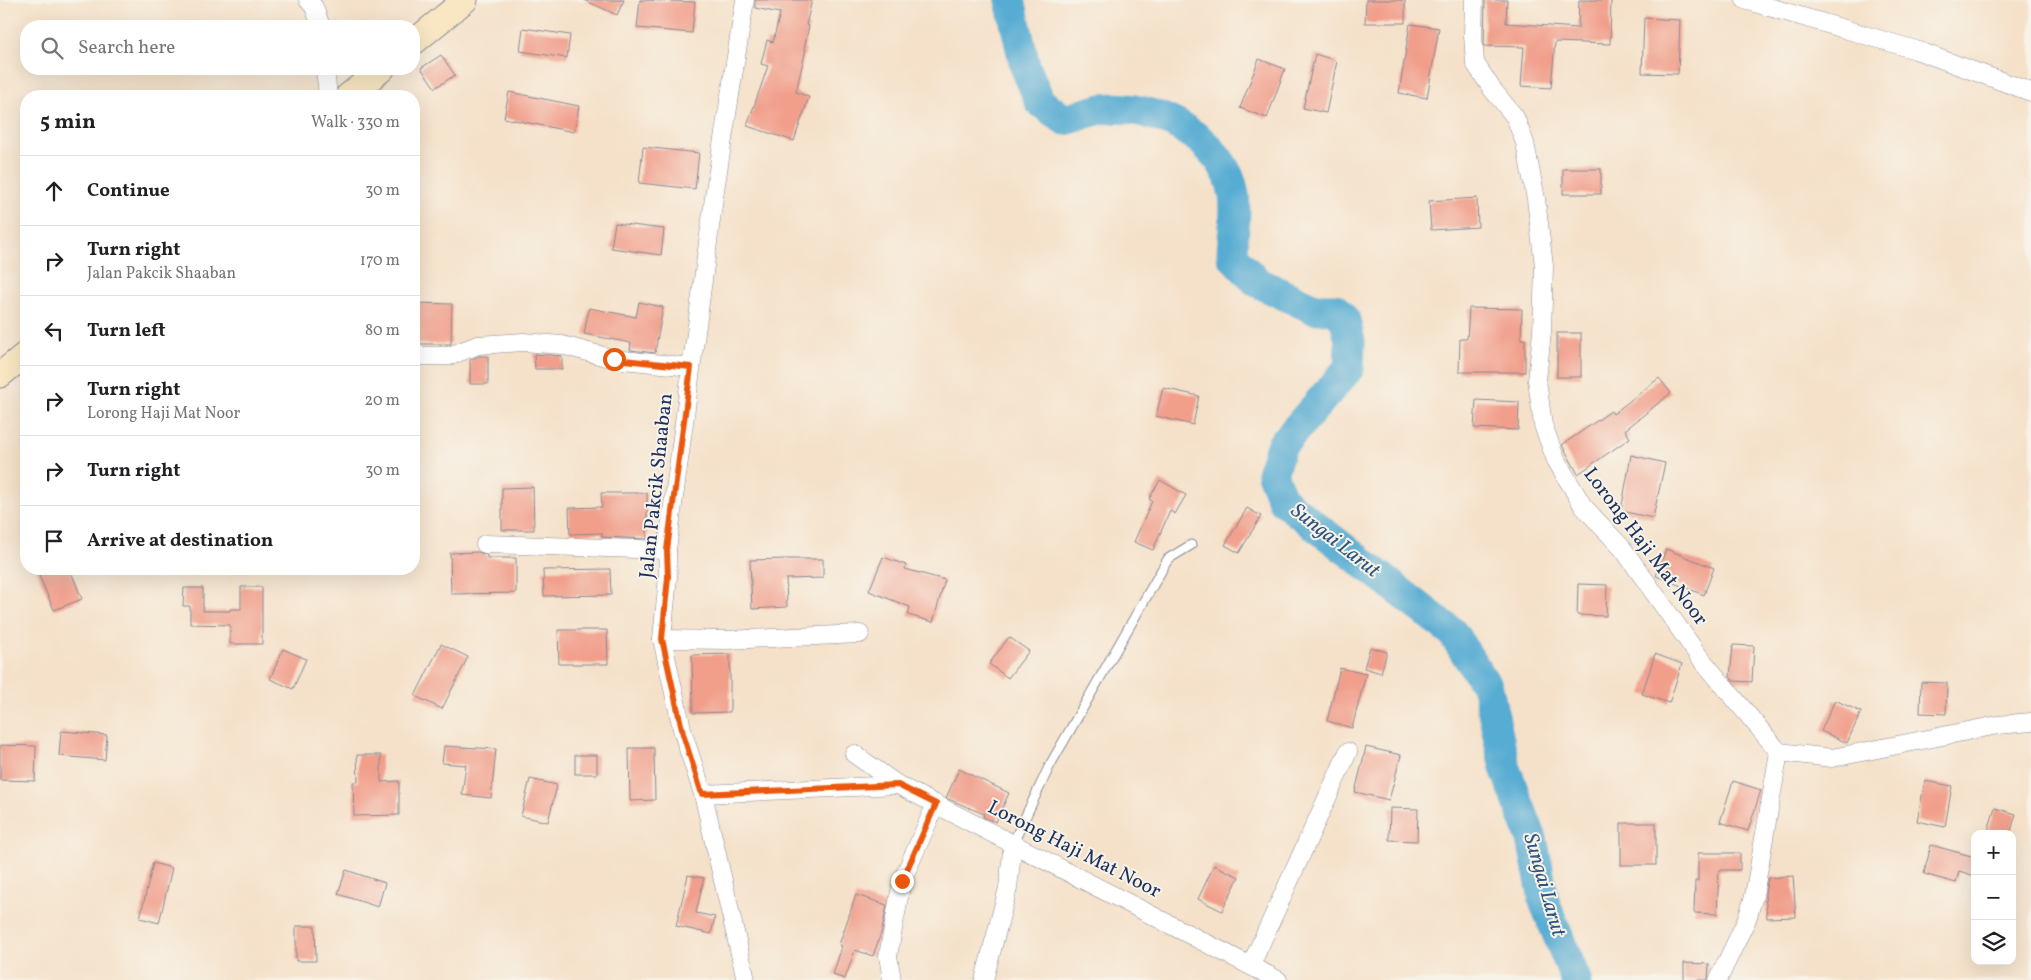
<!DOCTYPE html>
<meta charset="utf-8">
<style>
body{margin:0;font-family:Vollkorn,serif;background:#f6f6f6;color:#202124}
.controls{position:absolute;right:15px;bottom:15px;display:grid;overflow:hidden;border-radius:10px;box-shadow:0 5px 20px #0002}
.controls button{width:45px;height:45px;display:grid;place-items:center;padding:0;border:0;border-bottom:1px solid #e0e0e0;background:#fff;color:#202124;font:25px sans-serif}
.stop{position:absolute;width:15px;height:15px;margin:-11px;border:4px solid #ea580c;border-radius:50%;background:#fff}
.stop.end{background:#ea580c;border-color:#fff;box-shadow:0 1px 5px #0008}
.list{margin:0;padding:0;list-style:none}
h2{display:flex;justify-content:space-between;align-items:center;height:65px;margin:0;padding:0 20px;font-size:21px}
h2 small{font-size:16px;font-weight:400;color:#757577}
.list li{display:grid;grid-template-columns:32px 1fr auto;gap:15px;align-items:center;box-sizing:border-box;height:70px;padding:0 20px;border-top:1px solid #e0e0e0}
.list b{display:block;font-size:19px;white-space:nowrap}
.list p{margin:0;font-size:16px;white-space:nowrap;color:#757577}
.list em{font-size:16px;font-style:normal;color:#757577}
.icon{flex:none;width:28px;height:28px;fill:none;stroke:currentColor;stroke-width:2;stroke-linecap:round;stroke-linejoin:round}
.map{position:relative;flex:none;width:2031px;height:980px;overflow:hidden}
.search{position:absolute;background:#fff;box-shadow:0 5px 20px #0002;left:20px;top:20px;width:400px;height:55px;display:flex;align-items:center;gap:12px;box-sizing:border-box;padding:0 18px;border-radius:20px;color:#757577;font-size:19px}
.panel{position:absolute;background:#fff;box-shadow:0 5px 20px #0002;left:20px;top:90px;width:400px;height:485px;border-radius:20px}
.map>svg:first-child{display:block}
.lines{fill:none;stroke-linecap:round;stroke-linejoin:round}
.river{stroke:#57acd3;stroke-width:31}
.building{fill:#f19f8b}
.lane-casing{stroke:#888894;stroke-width:11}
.street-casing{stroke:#888894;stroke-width:19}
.secondary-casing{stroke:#888894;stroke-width:27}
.lane{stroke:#fff;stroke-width:9}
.street{stroke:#fff;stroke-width:18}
.secondary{stroke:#f9e7c3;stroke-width:25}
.route{stroke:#ea580c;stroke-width:6}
.labels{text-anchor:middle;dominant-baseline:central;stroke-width:4;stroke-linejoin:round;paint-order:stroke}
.street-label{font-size:20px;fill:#1b2f5e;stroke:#f7f3e8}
.water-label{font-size:21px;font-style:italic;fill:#2d5481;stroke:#f7f3e8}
</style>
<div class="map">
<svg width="2031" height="980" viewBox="0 0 2031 980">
<rect width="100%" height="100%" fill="#f7f3e8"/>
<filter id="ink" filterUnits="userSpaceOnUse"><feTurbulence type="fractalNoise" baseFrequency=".02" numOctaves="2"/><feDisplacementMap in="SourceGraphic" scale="10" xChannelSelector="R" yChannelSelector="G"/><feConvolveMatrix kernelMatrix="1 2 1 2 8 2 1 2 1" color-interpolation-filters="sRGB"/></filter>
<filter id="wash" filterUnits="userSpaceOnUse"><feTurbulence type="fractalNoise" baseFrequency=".0096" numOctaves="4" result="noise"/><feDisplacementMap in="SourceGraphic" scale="20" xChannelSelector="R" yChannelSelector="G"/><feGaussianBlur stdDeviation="1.12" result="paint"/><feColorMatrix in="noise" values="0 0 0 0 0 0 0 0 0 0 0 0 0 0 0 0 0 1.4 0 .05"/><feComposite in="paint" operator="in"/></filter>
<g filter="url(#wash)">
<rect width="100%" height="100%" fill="#f5e1c9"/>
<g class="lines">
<path class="river" d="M1010,0L1025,66L1040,102L1065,120C1077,117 1089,111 1102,109C1153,102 1226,140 1234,195C1237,216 1232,236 1232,256L1257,282L1314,309H1335L1345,320L1350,341L1349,368L1281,446L1272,474L1283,501L1452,632L1488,688L1505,768L1532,839L1545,904L1576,980"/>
</g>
<g id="blocks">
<g class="building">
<polygon points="584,0 624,0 617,15"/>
<polygon points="640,0 695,2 692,33 637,28"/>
<polygon points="755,0 812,0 806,25 809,26 804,49 806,49 796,92 809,97 794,141 747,126 768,66 761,64 767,40 773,42 780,13 755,8"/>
<polygon points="1366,0 1405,0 1405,23 1365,23"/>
<polygon points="1485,0 1507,0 1506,23 1578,28 1579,0 1611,0 1610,44 1555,42 1551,88 1521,86 1524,47 1484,46"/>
<polygon points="1644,18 1680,20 1678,74 1642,73"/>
<polygon points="1410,24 1439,28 1427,98 1399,93"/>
<polygon points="523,28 570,35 567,58 520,51"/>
<polygon points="1315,54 1337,61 1326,113 1303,108"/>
<polygon points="441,55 455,75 435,88 421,68"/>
<polygon points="1259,59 1285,69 1267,118 1240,108"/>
<polygon points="509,92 579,106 574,132 504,118"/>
<polygon points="643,147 699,153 695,189 639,183"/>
<rect x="1563" y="169" width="38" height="25"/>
<polygon points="1477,198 1478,227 1431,230 1429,201"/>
<polygon points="615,223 664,229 661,255 611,248"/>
<polygon points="639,302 663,307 655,353 630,350 631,343 584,334 589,308 636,317"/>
<polygon points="414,303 452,304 451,344 414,344"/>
<polygon points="1469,308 1522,309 1521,339 1525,339 1525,372 1459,372 1460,339 1467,339"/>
<rect x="1557" y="333" width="24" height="44"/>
<polygon points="534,354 562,356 562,369 535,369"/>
<polygon points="479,356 488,356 488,384 470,384 470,360"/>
<polygon points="1659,378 1671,393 1625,430 1630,438 1578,474 1562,445 1611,411 1613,414"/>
<polygon points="1163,388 1199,396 1193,425 1156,416"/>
<polygon points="1476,400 1519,402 1518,430 1474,428"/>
<polygon points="1631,455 1665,463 1653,518 1621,511"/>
<polygon points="1160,480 1186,495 1175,514 1170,511 1153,550 1134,542 1152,501 1149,499"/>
<polygon points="533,487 534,530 502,530 502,488"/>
<polygon points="601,493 647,493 647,539 602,537 602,533 570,534 569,508 602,507"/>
<polygon points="1247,508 1261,516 1239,553 1225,545"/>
<polygon points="1666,549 1714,568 1704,595 1656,576"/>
<polygon points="478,552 487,555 487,558 516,558 516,593 451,594 450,553"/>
<polygon points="883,557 906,565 905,569 945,580 933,622 908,615 910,607 869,591"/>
<polygon points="785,559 823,559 823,578 786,579 787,607 752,609 750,560"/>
<polygon points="36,569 70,569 82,599 54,610"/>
<polygon points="610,569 611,595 544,596 543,570"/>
<polygon points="1578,584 1607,585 1606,616 1577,615"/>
<polygon points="241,587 262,587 262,644 230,644 230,625 190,624 190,606 183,606 184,588 203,588 203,611 230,611 230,609 241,609"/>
<polygon points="558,630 607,630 608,664 559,664"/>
<polygon points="1009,637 1029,651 1008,678 989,664"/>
<polygon points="441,644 468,657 442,709 415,696"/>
<polygon points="1733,645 1754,646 1752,682 1734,681 1730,677"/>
<polygon points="1370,647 1387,652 1381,673 1364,668"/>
<polygon points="283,649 306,659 293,689 270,679"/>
<polygon points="730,654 730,712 693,713 692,655"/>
<polygon points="1655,654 1682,664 1669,703 1642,694"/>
<polygon points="1340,668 1366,674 1352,728 1327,721"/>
<polygon points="1921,682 1947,683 1946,714 1920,713"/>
<polygon points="1835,700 1861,712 1847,743 1821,731"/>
<polygon points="61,731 107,735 105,760 59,756"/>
<polygon points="0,745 36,746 35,781 0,780"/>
<polygon points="444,746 496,749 491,798 462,795 466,765 442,763"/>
<polygon points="1366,747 1401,755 1389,800 1355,792"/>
<polygon points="629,748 654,748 655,800 630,801"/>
<polygon points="357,755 381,755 381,782 399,781 399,815 354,816 353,782 358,782"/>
<rect x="575" y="755" width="22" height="19"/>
<polygon points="959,769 1009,793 996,822 983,817 984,814 946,798"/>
<polygon points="530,779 557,785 548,822 521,816"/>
<polygon points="1733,781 1761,790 1748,831 1720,822"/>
<polygon points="1925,781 1952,786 1945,827 1917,821"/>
<polygon points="1390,808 1418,809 1417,841 1389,840"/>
<polygon points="1995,808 2016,814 2010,834 1987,834"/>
<rect x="1621" y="823" width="35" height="42"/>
<polygon points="1931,845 1975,857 1975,876 1959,871 1956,883 1924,874"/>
<polygon points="1698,853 1740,853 1740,870 1719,870 1717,914 1694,913 1695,881 1698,881"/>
<polygon points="153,863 172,868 159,923 140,918"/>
<polygon points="1214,865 1239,877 1222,911 1198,899"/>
<polygon points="346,870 385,883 378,907 338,894"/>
<polygon points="688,875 704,878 696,913 715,917 711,934 676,926"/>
<polygon points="1793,876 1796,917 1767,918 1765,893 1768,878"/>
<polygon points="856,895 887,905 882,930 873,956 855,950 845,979 833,975 842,946 839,945"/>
<polygon points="296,926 315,926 316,961 296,961"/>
<polygon points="1684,963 1709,964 1708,980 1684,980"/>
</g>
</g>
</g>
<g filter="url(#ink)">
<use href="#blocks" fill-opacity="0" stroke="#888894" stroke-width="1"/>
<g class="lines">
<g class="lane-casing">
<polyline id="lane" points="1013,843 1050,765 1168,559 1191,545"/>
</g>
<g class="street-casing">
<g id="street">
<polyline points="308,0 314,7 321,26"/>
<polyline points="745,0 715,190 667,550 668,577 662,639 683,733 703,794 746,980"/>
<polyline points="1474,0 1473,35 1475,63 1492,89 1515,117 1525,143 1536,199 1544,266 1542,332 1537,380 1543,425 1556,460 1583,506 1623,549 1698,655 1779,752 1754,896 1747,919 1718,980"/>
<polyline points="1745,0 1916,50 2031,92"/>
<polyline points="325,69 328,96"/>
<polyline points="414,356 449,356 478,345 523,342 562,345 614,359 691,367"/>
<polyline points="485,544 667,550"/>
<polyline points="662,639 726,640 860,634"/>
<polyline points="1779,752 1832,758 1998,725 2031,722"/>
<polyline points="854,754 898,785 1278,980"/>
<polyline points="703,794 898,785"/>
<polyline points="1251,965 1348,752"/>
<polyline points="892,980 888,956 902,881 936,804"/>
<polyline points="984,980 1008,888 1013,843"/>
</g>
</g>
<g class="secondary-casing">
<g id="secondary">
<polyline points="414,42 465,0"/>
<polyline points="348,96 382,69"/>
<polyline points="0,375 26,354"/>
</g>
</g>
<use href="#lane" class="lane"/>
<use href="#street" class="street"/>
<use href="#secondary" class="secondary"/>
</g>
</g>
<g class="lines" filter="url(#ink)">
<polyline class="route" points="614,359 691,367 667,550 668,577 662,639 683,734 702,794 898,785 936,804 902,881"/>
</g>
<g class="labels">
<g class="street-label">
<text transform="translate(657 486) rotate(-84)">Jalan Pakcik Shaaban</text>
<text transform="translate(1645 547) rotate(53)">Lorong Haji Mat Noor</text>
<text transform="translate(1074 850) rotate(27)">Lorong Haji Mat Noor</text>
</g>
<g class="water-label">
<text transform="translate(1335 541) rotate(38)">Sungai Larut</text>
<text transform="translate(1544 885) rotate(74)">Sungai Larut</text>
</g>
</g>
</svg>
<div class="controls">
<button>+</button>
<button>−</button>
<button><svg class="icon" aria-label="layers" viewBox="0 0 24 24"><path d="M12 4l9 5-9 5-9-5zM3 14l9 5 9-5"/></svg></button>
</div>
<div class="stop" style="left:614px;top:359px"></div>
<div class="stop end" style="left:902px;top:881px"></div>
<div class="search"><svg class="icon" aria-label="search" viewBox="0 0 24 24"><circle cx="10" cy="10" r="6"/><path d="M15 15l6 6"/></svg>Search here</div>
<section class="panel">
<h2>5 min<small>Walk · 330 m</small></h2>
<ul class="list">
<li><svg class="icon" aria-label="ahead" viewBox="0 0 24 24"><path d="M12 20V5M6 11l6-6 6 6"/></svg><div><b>Continue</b></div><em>30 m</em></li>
<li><svg class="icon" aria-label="right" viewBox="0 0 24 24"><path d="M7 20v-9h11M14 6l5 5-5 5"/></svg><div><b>Turn right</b><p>Jalan Pakcik Shaaban</p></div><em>170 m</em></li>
<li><svg class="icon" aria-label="left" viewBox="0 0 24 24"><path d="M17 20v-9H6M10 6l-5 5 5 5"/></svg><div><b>Turn left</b></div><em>80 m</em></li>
<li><svg class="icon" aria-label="right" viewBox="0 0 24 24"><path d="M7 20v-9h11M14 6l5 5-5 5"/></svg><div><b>Turn right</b><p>Lorong Haji Mat Noor</p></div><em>20 m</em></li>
<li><svg class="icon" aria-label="right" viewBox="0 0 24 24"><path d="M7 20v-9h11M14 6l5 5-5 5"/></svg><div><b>Turn right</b></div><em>30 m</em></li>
<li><svg class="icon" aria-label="arrive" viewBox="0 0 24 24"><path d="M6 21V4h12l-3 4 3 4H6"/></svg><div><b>Arrive at destination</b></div></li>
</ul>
</section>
</div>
